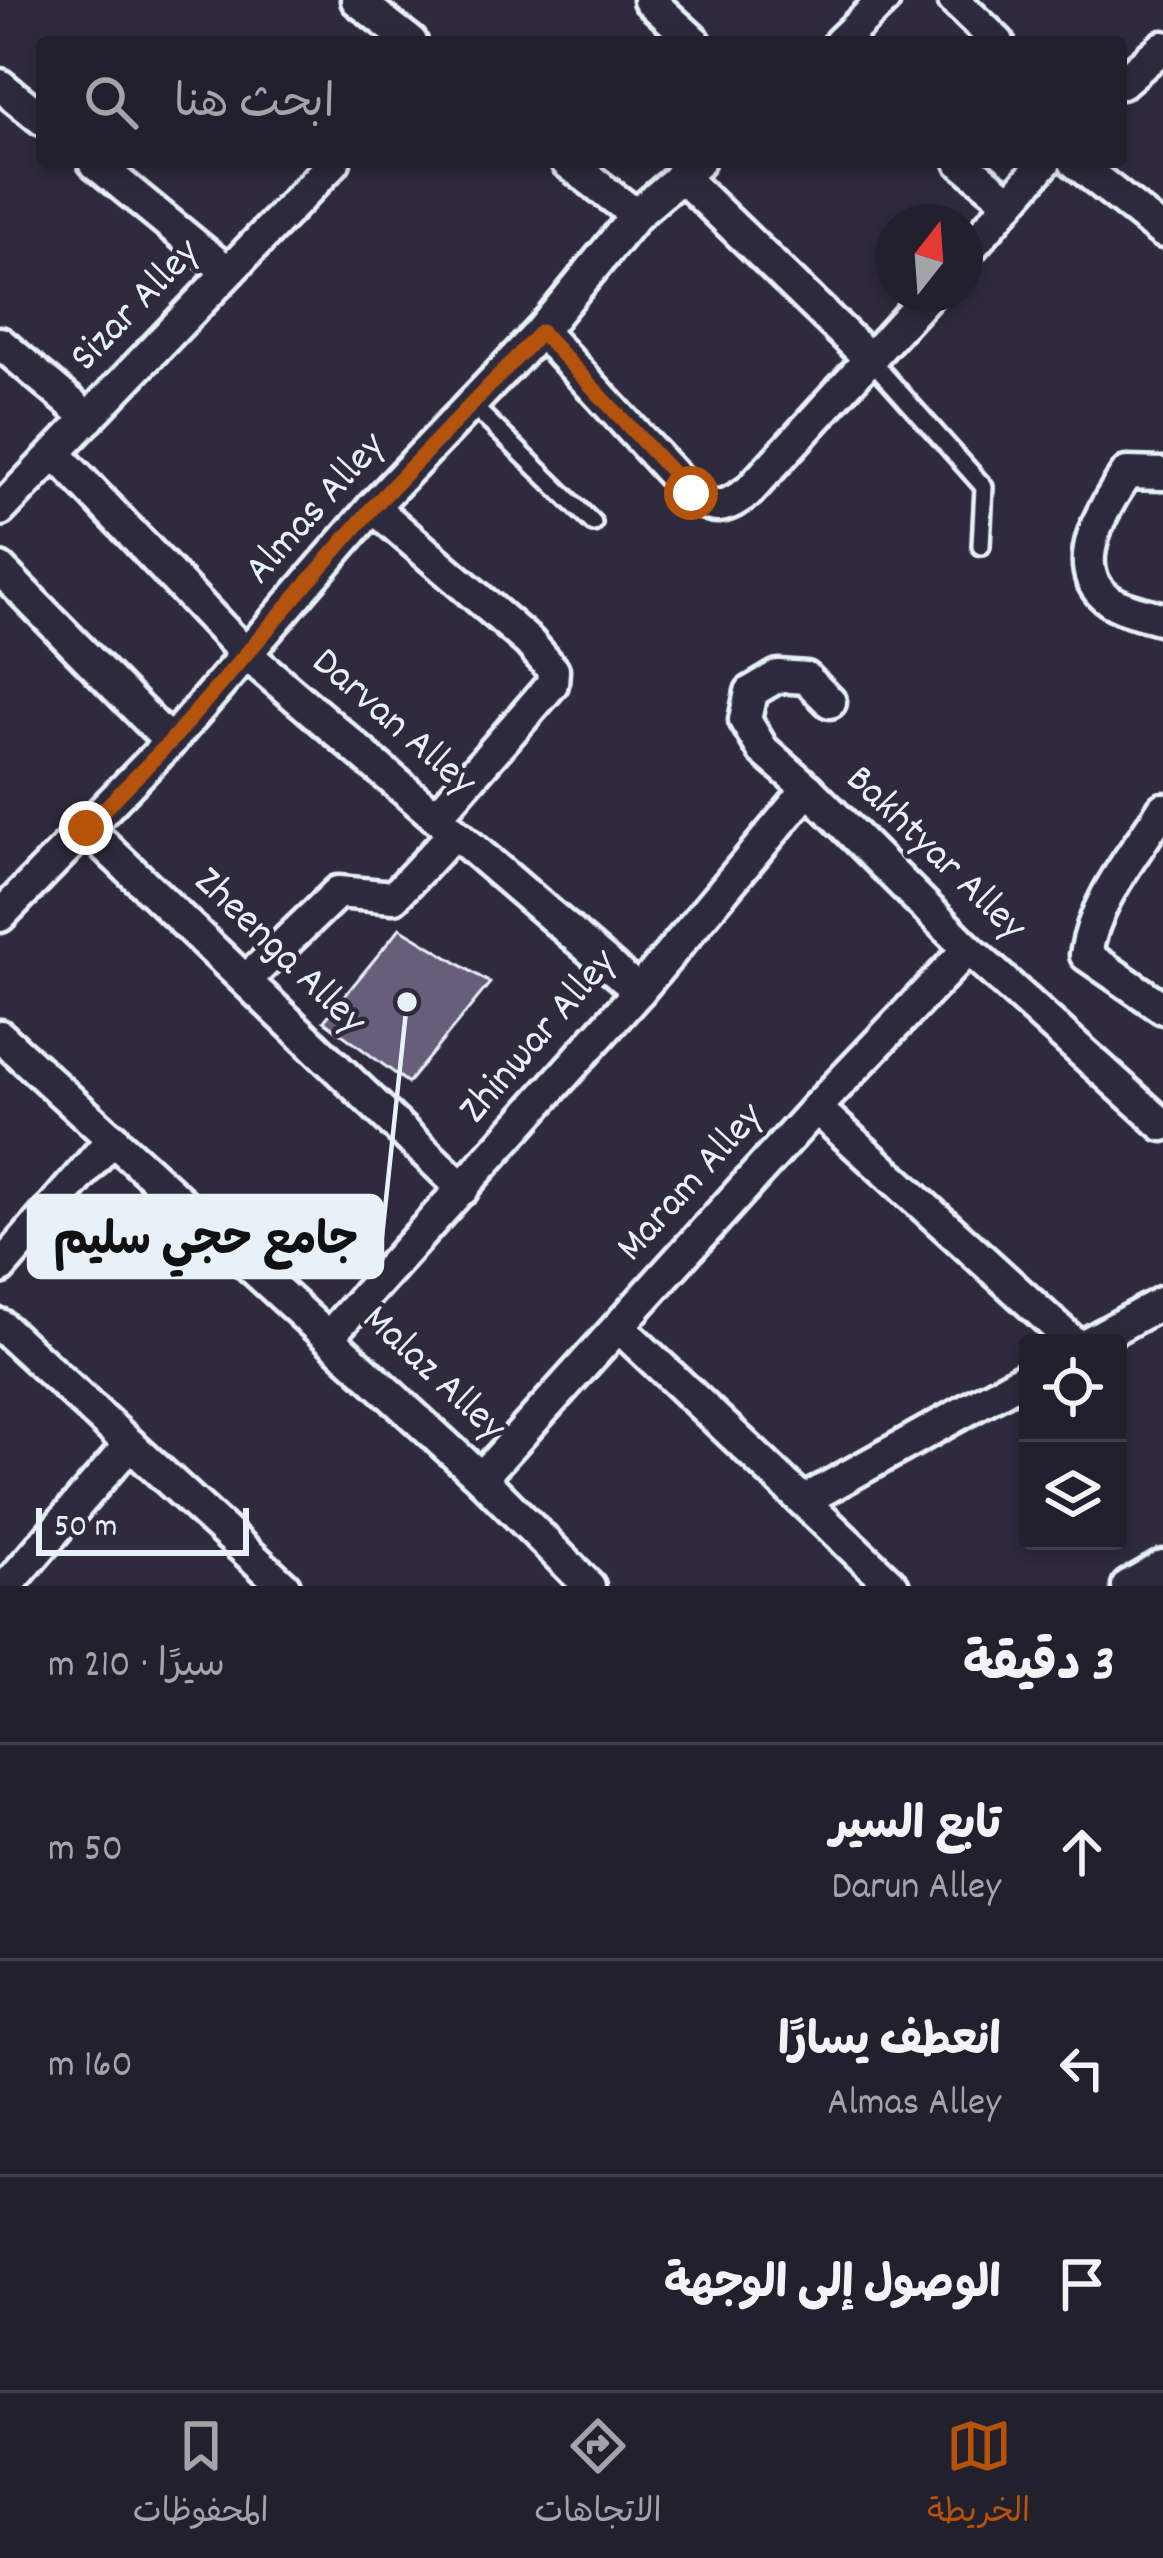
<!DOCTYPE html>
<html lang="ar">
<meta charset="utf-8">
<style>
body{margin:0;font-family:Dekko,"Playpen Sans Arabic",sans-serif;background:#2f2d3a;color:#f1f3f6;direction:rtl}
.controls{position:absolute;right:36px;bottom:36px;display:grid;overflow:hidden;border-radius:12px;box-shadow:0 6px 18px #0003}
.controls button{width:108px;height:108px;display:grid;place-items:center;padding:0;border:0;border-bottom:3px solid #403e4a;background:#23202e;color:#f1f3f6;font:60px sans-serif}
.compass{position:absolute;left:875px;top:204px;width:108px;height:108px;border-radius:50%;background:#23202e;box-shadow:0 6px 18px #0003;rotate:17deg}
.scale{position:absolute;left:36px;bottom:30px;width:213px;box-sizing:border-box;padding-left:12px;border:6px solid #e8f1f8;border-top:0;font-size:33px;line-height:42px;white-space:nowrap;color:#e8f1f8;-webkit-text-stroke:9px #2f2a3d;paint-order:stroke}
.stop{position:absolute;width:36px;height:36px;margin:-27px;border:9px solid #b45309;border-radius:50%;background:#fff}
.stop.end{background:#b45309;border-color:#fff;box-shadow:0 3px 12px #0008}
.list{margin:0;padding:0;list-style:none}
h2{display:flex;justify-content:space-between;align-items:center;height:156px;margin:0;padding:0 48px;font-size:51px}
h2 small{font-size:39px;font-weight:400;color:#a3a3aa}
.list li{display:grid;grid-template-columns:78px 1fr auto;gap:36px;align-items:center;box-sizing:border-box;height:216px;padding:0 48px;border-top:3px solid #403e4a}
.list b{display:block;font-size:45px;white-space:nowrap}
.list p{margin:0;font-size:39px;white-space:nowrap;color:#a3a3aa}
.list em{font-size:39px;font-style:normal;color:#a3a3aa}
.icon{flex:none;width:66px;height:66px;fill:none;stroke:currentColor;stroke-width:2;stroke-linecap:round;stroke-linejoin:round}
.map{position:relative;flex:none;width:1163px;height:1586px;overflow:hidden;direction:ltr}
.search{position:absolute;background:#23202e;box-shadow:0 6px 18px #0003;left:36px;right:36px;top:36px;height:132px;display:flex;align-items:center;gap:30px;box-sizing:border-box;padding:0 42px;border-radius:12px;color:#a3a3aa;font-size:45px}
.sheet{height:804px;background:#23202e}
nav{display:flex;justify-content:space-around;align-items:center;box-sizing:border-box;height:168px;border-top:3px solid #403e4a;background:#23202e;font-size:33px;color:#a3a3aa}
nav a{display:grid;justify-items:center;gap:6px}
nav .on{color:#b45309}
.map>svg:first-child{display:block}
.building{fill:#675d7a;stroke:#e8f1f8;stroke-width:3}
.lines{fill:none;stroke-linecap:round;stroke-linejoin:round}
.lane-casing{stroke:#e8f1f8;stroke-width:24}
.street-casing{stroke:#e8f1f8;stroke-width:39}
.lane{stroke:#2f2a3d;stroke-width:15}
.street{stroke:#2f2a3d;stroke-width:30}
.route{stroke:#b45309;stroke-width:15}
.labels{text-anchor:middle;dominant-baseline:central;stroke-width:9;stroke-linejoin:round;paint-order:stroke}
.street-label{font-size:42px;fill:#e8f1f8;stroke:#2f2a3d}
.leader{fill:none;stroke:#e8f1f8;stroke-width:4.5}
.callout-dot{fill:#e8f1f8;stroke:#2f2a3d;stroke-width:4.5}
.callout{fill:#e8f1f8;stroke:#e8f1f8;stroke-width:4.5}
.callout-label{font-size:45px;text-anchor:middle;font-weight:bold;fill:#111}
</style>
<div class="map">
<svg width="1163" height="1586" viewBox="0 0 1163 1586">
<rect width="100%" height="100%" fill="#2f2a3d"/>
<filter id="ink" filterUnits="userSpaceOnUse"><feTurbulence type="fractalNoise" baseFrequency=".00833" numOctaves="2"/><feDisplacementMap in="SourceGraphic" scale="24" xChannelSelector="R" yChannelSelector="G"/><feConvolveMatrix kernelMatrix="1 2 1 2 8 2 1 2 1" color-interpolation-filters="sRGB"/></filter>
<g filter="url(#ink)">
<polygon class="building" points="400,928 490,983 408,1083 324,1021"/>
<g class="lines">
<g class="lane-casing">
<g id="lane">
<polyline points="871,360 984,487 981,546"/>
<polyline points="471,404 593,523"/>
</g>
</g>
<g class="street-casing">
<g id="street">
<polyline points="357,0 411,42"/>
<polyline points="649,0 695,42"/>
<polyline points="954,0 998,42"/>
<polyline points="840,42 884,0"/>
<polyline points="1121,83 1163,47"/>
<polyline points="0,85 42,119"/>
<polyline points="94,162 228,272"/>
<polyline points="567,162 636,215"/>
<polyline points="961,162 1010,202"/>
<polyline points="1075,162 1163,232"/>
<polyline points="680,175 871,360"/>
<polyline points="965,254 1045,162"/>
<path d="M541,331L690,493C715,513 725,508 749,491L929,294"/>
<polyline points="0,343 89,418"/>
<polyline points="55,453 245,653 639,991"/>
<path d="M1163,474L1127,473C1105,505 1064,568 1109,600C1123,610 1147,614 1163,619"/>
<polyline points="373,507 529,642 553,670 552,684 436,817"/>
<polyline points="0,510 334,162"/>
<polyline points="0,569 170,742"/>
<polyline points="830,702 806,678 778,676 751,692 745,720 763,750 808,789 968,949 1163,1125"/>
<path d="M1163,809C1134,855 1094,900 1086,955L1163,1008"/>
<polyline points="86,828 463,1189"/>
<polyline points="0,916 170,742 373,507 541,331 636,215 698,162"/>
<polyline points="246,980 338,892 394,897 454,833"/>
<polyline points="0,1036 481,1478 589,1586"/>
<polyline points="816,1108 1074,1343"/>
<polyline points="0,1268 113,1138"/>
<polyline points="0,1325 284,1586"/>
<polyline points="620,1328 893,1586"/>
<polyline points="329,1336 639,991 808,789"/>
<polyline points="1088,1343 1163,1302"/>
<polyline points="481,1478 816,1108 968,949"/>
<polyline points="805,1500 1028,1376"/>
<polyline points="7,1586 130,1444"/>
<polyline points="1128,1586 1163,1566"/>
</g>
</g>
<use href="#lane" class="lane"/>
<use href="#street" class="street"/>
</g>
</g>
<g class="lines" filter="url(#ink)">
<polyline class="route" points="86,828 170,742 373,507 541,332 691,493"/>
</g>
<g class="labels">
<g class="street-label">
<text transform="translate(137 307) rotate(-46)">Sizar Alley</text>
<text transform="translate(317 510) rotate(-48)">Almas Alley</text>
<text transform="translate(392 724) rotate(41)">Darvan Alley</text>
<text transform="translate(934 855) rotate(44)">Bakhtyar Alley</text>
<text transform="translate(278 953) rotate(44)">Zheenga Alley</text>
<text transform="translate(540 1038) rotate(-49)">Zhinwar Alley</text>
<text transform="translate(692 1184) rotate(-48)">Maram Alley</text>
<text transform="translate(432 1375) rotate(43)">Malaz Alley</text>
</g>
</g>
<path class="leader" d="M407 1002L382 1237"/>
<circle class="callout-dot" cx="407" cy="1002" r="12"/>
<rect class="callout" x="29" y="1196" width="353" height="81" rx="12"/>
<g class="callout-label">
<text x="206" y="1253">جامع حجي سليم</text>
</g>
</svg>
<div class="controls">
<button><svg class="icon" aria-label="locate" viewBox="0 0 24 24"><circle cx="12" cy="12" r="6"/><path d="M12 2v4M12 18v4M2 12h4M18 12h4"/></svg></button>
<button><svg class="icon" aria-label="layers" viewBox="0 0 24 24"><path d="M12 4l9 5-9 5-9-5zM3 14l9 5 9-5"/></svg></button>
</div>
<svg class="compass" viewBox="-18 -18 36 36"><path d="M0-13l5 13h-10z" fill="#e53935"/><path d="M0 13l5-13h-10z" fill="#a3a3aa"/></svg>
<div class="scale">50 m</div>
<div class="stop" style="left:691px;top:493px"></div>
<div class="stop end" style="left:86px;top:828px"></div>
<div class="search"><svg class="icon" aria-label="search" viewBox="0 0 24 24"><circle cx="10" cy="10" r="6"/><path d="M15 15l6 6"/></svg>ابحث هنا</div>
</div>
<section class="sheet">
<h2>3 دقيقة<small>سيرًا · 210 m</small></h2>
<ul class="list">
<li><svg class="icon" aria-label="ahead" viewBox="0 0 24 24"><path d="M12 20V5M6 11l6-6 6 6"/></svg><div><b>تابع السير</b><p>Darun Alley</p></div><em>50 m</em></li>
<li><svg class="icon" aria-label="left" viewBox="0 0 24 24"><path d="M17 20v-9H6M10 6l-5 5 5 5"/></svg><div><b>انعطف يسارًا</b><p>Almas Alley</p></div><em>160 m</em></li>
<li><svg class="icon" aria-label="arrive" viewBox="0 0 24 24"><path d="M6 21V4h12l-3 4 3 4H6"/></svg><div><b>الوصول إلى الوجهة</b></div></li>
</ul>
</section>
<nav>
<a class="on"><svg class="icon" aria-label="map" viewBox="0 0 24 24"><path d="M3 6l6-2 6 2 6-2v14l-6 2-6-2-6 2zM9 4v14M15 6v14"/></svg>الخريطة</a>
<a><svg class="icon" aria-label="directions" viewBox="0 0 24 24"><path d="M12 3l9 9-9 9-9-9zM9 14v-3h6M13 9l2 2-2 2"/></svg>الاتجاهات</a>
<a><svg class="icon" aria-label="saved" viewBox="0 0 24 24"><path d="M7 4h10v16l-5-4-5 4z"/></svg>المحفوظات</a>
</nav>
